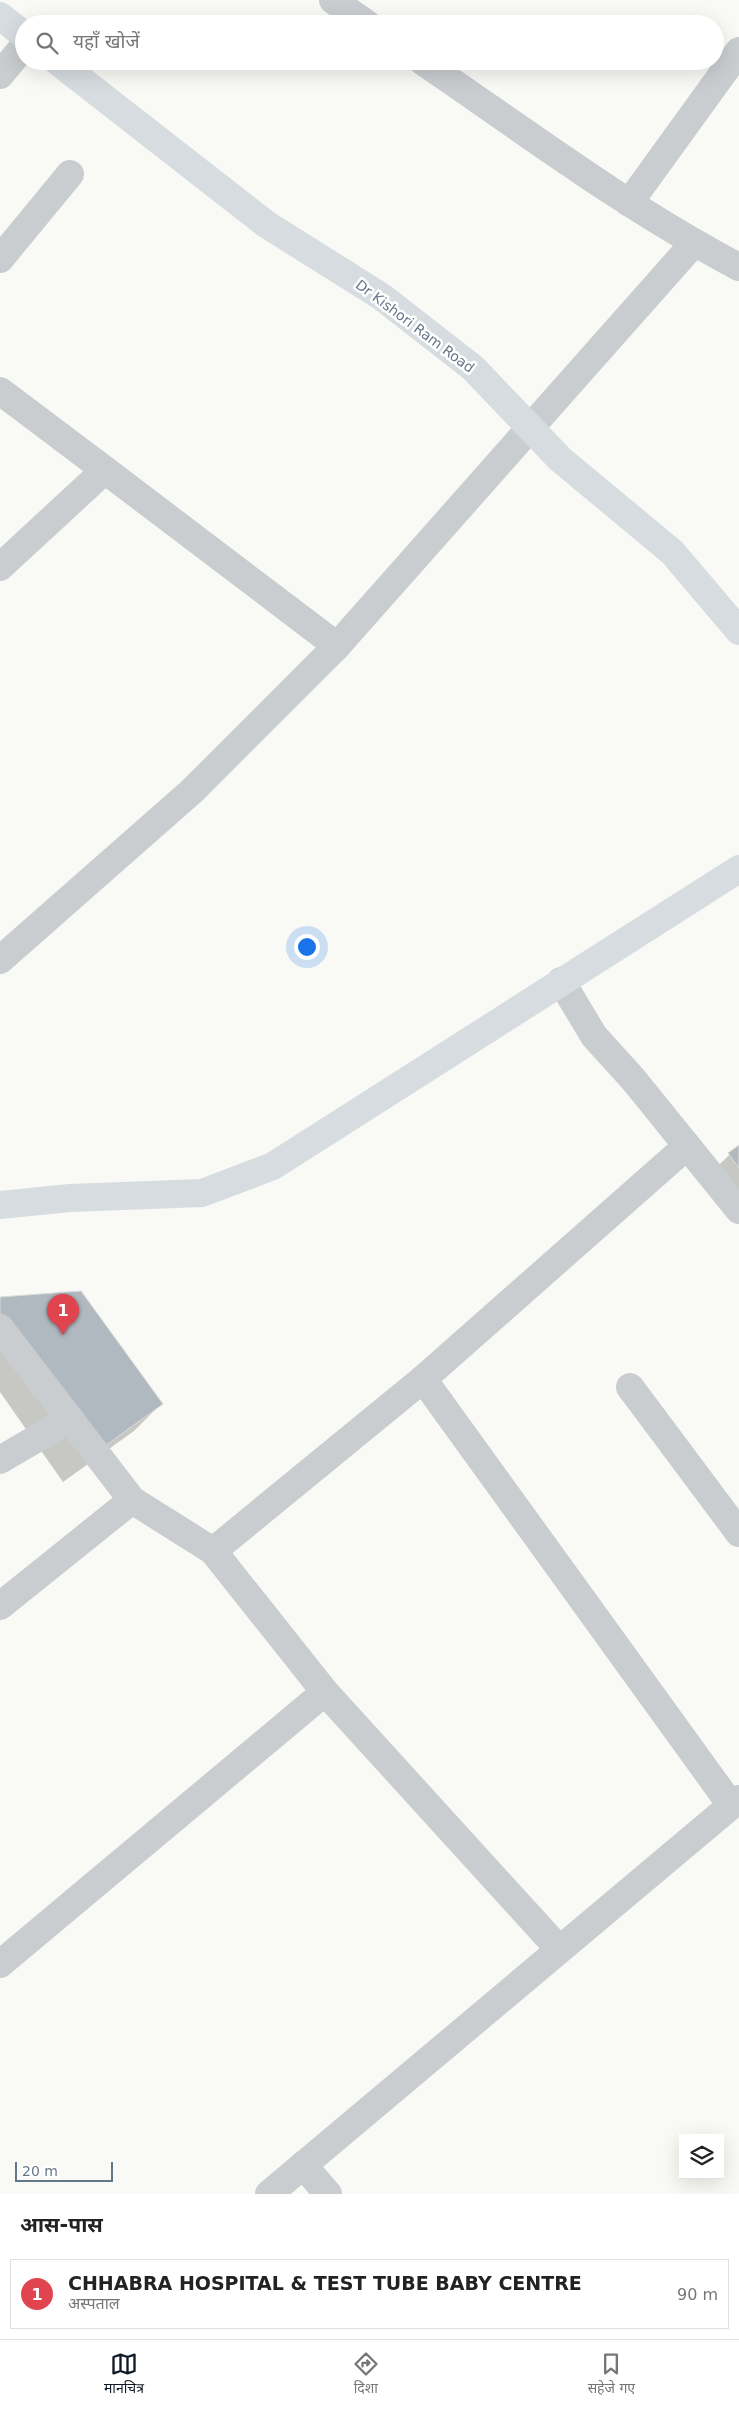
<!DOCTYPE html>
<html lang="hi">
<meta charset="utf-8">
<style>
body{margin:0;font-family:"DejaVu Sans","Noto Sans Devanagari",sans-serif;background:#f2f2f2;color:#222}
.controls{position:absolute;right:15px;bottom:15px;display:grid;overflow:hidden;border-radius:0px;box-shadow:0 5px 20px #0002}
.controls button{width:45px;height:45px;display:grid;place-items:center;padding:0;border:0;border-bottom:1px solid #e0e0e0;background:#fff;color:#222;font:25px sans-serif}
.scale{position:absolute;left:15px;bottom:12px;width:98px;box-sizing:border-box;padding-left:5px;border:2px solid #65788a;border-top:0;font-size:14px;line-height:18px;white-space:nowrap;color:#65788a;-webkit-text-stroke:4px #fff;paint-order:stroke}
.you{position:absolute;left:306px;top:946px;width:18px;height:18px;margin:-12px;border:4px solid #fff;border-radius:50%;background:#1a73e8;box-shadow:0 0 0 8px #1a73e833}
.badge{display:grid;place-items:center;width:32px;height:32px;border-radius:50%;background:#111827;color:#fff;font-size:16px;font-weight:700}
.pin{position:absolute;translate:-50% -41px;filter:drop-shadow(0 1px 2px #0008)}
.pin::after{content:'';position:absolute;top:26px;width:18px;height:15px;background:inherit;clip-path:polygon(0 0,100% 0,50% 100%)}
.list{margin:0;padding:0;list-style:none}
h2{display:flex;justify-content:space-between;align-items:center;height:65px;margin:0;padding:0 20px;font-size:21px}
h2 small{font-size:16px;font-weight:400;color:#767676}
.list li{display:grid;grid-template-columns:32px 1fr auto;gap:15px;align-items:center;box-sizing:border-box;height:70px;margin:0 10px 10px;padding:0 10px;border:1px solid #e0e0e0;border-radius:0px}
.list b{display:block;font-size:19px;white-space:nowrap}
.list p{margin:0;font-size:16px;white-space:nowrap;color:#767676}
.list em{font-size:16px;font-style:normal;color:#767676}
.icon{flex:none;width:28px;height:28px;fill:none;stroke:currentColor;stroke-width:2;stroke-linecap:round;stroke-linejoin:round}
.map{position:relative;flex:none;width:739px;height:2194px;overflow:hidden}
.search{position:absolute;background:#fff;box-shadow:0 5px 20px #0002;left:15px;right:15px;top:15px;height:55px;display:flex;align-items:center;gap:12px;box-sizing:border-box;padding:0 18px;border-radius:28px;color:#767676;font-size:19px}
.sheet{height:145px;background:#fff}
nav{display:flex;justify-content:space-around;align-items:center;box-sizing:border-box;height:70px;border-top:1px solid #e0e0e0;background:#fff;font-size:14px;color:#767676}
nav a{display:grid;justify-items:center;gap:2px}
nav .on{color:#111827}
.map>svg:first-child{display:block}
.shadow{fill:#0003}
.building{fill:#b1b9c0;stroke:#dbdbd9}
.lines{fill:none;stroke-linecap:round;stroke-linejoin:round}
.street{stroke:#c9cdd0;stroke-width:28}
.secondary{stroke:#d6dce0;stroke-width:28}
.labels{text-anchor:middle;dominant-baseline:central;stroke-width:5;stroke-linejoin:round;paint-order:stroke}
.street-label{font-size:14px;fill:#65788a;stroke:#fff}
</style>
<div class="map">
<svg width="739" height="2194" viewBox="0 0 739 2194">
<rect width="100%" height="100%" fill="#f9f9f6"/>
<g class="shadow">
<polygon points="739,1146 739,1221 707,1176"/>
<polygon points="0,1298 161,1404 134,1431 63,1482 0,1392"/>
</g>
<g class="building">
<polygon points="739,1145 739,1168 728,1153"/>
<polygon points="81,1291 163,1404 91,1456 0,1327 0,1297"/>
</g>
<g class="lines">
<g class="street">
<polyline points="333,0 367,24"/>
<path d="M422,61C526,132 627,208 739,267"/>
<polyline points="0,75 24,46"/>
<polyline points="629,203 739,51"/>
<polyline points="0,259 70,174"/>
<polyline points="0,391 105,470"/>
<polyline points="0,567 105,470 337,646"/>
<polyline points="0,960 192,791 337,646 694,243"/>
<polyline points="561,981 594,1036 633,1079 739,1210"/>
<polyline points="0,1328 132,1500 213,1551 423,1379 687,1146"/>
<polyline points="423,1379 731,1805"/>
<polyline points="630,1387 739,1533"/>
<polyline points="0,1460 70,1419"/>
<polyline points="213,1551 325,1692 559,1949"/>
<polyline points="0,1606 132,1500"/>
<polyline points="0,1964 325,1692"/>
<polyline points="303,2165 328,2194"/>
<polyline points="269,2194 739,1799"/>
</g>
<g class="secondary">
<polyline points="0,16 24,35"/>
<polyline points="57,61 266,224 382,297 473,368 560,459 672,552 739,631"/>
<polyline points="0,1205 70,1198 202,1193 273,1166 739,869"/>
</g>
</g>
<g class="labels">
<g class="street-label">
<text transform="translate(415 326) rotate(37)">Dr Kishori Ram Road</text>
</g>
</g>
</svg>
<div class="controls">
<button><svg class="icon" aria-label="layers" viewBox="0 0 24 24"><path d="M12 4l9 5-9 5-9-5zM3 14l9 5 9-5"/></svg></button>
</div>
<div class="scale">20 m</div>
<div class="you"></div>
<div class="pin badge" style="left:63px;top:1335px;background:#e0444e">1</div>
<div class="search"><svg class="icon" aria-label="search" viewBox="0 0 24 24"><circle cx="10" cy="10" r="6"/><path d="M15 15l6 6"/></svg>यहाँ खोजें</div>
</div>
<section class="sheet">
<h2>आस-पास<small></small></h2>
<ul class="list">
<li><span class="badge" style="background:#e0444e">1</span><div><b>CHHABRA HOSPITAL &amp; TEST TUBE BABY CENTRE</b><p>अस्पताल</p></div><em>90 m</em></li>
</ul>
</section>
<nav>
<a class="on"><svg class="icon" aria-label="map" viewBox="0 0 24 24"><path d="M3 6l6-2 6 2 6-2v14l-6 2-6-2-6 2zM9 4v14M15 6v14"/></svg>मानचित्र</a>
<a><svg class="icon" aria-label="directions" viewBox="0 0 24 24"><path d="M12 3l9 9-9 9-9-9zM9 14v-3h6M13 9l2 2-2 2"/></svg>दिशा</a>
<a><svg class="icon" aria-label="saved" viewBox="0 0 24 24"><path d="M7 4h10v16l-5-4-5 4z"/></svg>सहेजे गए</a>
</nav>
